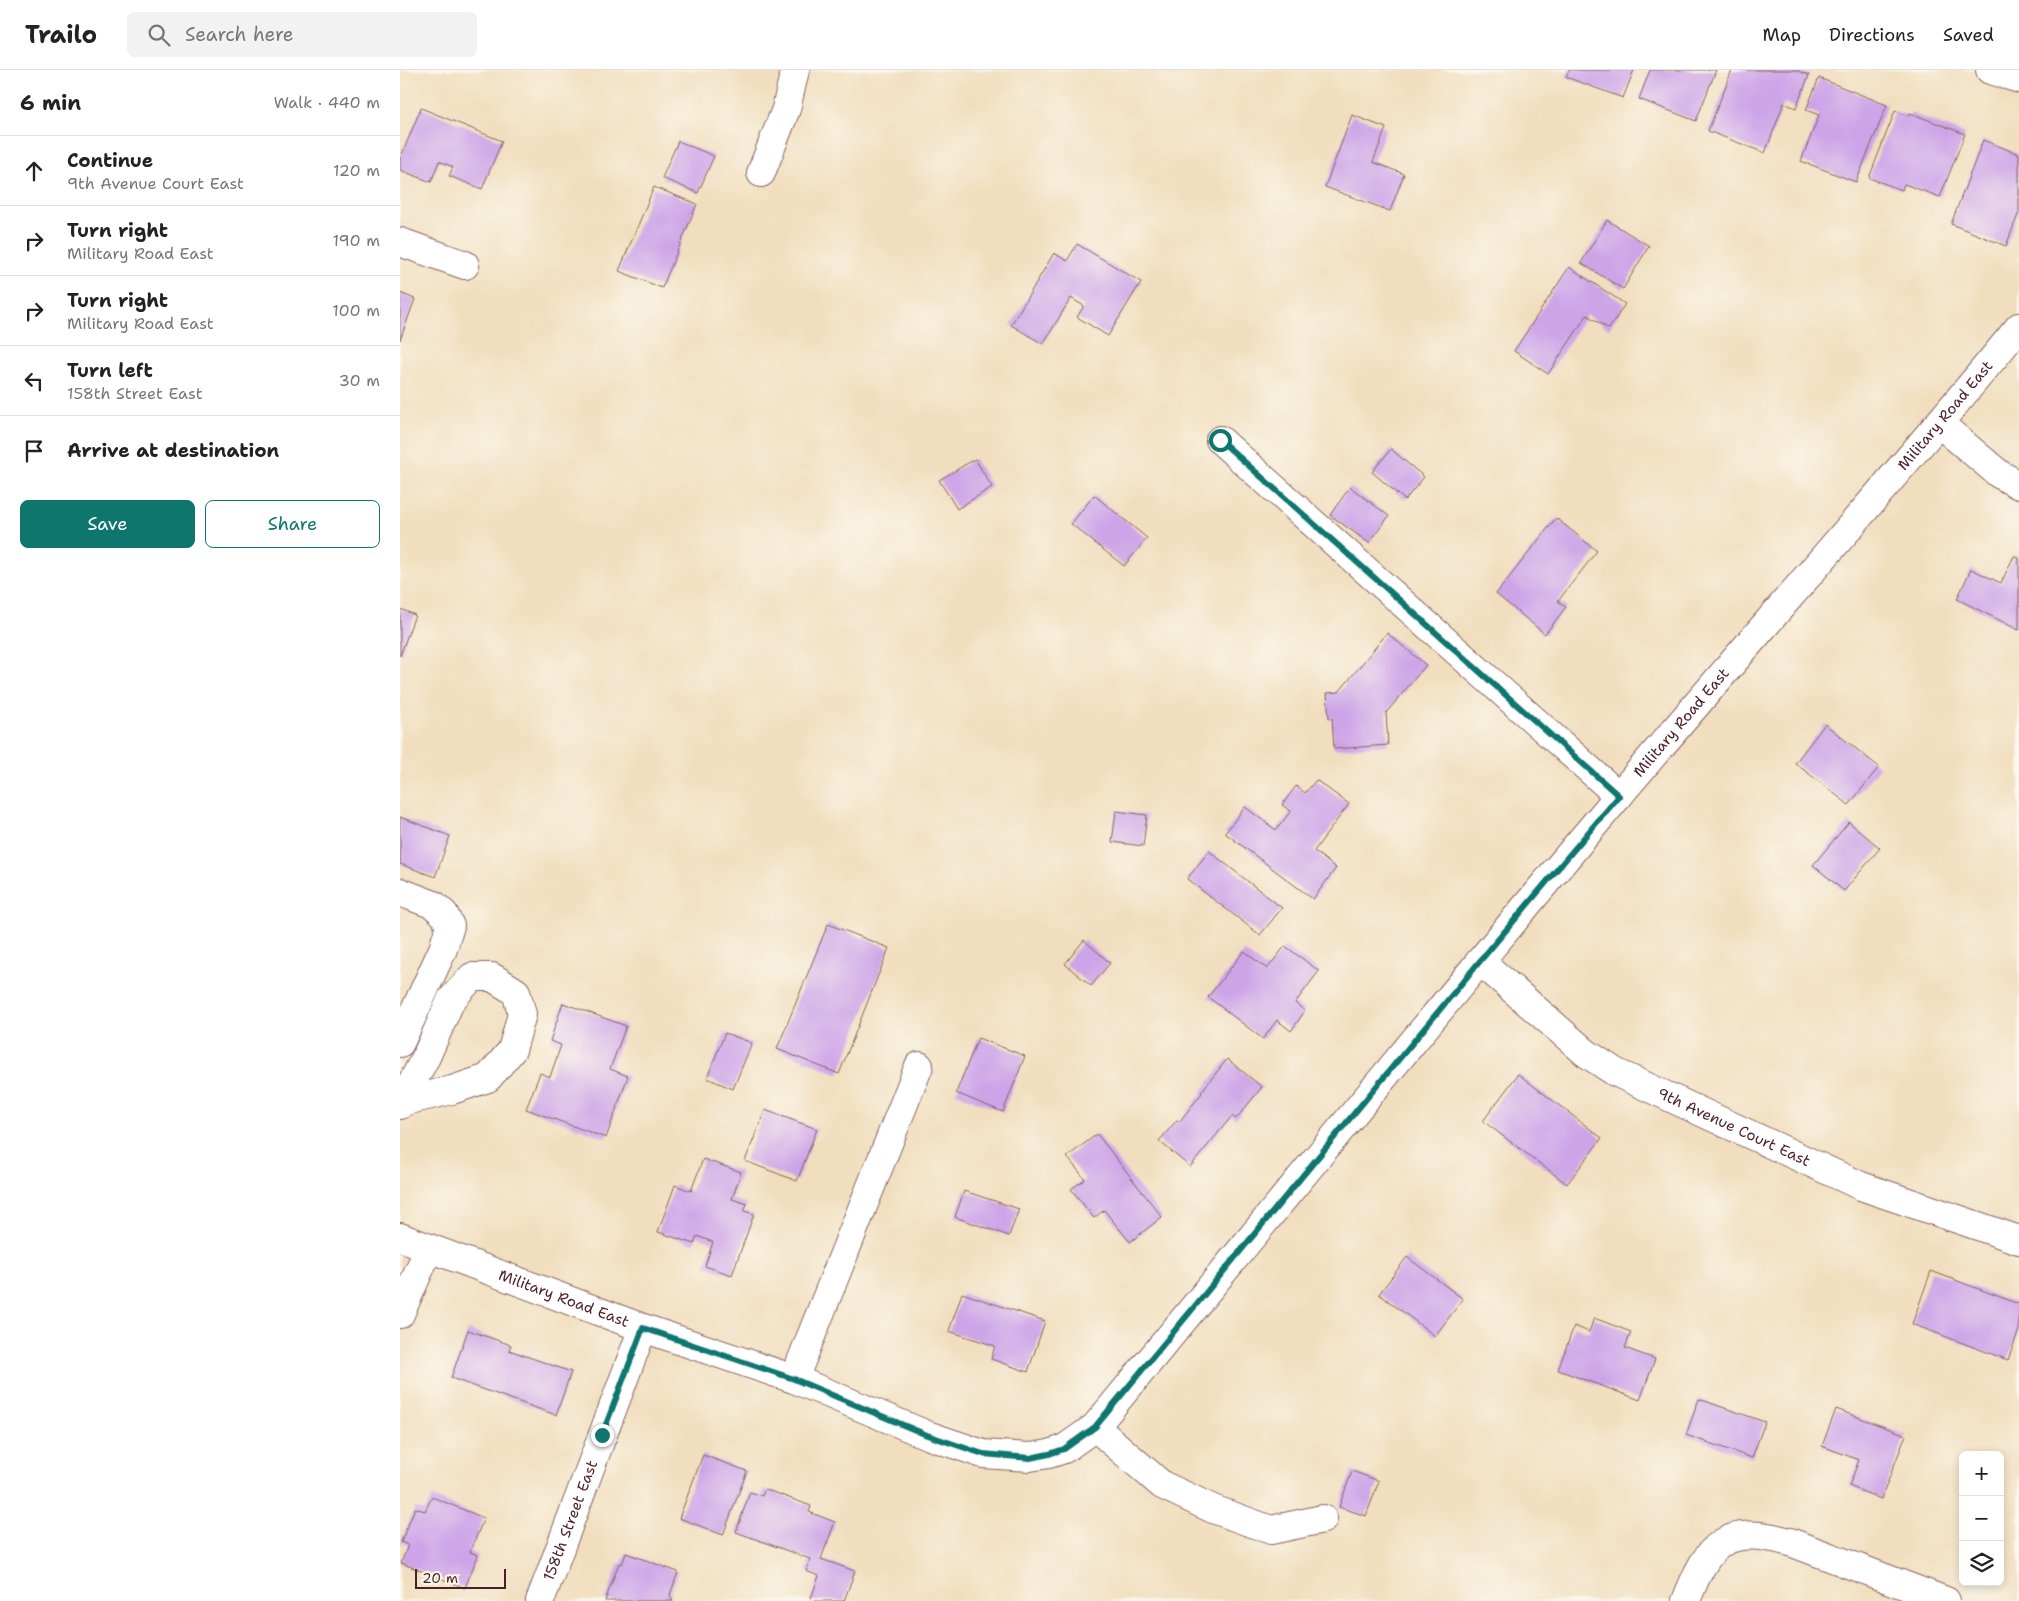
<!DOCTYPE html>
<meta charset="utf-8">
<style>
body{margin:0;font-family:"Shantell Sans",sans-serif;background:#f2f2f2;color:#222}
.controls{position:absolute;right:15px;bottom:15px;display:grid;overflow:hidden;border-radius:8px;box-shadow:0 2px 8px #0003}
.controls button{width:45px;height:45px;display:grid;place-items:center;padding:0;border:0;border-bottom:1px solid #e0e0e0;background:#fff;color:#222;font:25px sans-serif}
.scale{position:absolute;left:15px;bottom:12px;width:91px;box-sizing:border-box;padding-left:5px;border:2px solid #4a1f2b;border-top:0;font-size:14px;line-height:18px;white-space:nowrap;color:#4a1f2b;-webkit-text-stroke:4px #fbf7ec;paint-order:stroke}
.stop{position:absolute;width:15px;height:15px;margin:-11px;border:4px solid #0f766e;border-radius:50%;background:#fff}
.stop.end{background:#0f766e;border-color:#fff;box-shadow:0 1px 5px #0008}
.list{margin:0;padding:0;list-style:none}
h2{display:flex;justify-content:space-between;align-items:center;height:65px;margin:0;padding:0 20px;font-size:21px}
h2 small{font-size:16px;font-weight:400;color:#767676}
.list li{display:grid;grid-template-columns:32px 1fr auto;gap:15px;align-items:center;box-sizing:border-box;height:70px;padding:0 20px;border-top:1px solid #e0e0e0}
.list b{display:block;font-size:19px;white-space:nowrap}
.list p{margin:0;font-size:16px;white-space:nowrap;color:#767676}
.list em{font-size:16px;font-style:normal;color:#767676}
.actions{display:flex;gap:10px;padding:15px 20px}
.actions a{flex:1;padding:11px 0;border:1px solid #0f766e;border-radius:8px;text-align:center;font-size:18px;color:#0f766e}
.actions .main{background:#0f766e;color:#fff}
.icon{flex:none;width:28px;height:28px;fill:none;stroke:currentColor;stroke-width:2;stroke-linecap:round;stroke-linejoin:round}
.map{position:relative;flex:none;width:1619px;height:1531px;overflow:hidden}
header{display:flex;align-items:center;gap:30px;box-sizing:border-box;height:70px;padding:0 25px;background:#fff;border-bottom:1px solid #e0e0e0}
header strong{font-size:24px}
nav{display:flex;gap:28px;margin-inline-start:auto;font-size:18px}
.search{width:350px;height:45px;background:#f2f2f2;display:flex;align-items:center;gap:12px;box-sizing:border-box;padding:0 18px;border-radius:8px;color:#767676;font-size:19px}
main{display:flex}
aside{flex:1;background:#fff}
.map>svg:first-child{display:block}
.building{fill:#cea4e8}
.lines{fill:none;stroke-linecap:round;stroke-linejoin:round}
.minor-casing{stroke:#84625e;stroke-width:30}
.minor{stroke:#fff;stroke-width:28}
.route{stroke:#0f766e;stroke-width:6}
.labels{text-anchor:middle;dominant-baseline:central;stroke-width:4;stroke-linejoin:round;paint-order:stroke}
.street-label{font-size:15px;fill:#4a1f2b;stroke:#fbf7ec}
</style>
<header>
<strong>Trailo</strong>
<div class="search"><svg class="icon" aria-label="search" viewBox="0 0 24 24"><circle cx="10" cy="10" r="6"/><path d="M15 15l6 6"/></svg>Search here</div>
<nav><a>Map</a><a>Directions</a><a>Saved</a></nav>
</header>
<main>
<aside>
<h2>6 min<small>Walk · 440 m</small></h2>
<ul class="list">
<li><svg class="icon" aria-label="ahead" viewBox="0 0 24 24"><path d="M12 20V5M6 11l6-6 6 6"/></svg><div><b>Continue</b><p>9th Avenue Court East</p></div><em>120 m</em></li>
<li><svg class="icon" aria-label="right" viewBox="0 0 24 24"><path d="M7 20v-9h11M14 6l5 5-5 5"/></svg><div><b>Turn right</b><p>Military Road East</p></div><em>190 m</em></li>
<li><svg class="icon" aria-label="right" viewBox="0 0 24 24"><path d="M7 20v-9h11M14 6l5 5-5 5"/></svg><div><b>Turn right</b><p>Military Road East</p></div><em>100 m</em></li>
<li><svg class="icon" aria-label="left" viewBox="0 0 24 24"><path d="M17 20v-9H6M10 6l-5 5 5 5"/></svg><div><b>Turn left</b><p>158th Street East</p></div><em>30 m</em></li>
<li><svg class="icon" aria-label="arrive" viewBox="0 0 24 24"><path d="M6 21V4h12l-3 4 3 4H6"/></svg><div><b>Arrive at destination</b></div></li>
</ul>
<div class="actions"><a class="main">Save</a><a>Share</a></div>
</aside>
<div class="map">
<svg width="1619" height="1531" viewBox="0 0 1619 1531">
<rect width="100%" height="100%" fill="#fbf7ec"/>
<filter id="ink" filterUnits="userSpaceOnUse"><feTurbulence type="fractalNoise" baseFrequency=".02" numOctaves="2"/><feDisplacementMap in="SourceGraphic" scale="10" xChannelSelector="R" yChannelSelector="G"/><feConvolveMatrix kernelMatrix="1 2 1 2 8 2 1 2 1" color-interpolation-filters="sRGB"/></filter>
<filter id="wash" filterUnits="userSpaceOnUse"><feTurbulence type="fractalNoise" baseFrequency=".0096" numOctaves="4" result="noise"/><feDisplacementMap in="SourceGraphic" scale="20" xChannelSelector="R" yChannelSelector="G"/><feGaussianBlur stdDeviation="1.12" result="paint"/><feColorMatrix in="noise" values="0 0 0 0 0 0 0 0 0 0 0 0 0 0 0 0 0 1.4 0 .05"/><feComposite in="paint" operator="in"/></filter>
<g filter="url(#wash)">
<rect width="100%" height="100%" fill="#f1debe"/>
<g id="blocks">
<g class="building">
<polygon points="1169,0 1234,0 1223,28 1166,7"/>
<polygon points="1250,0 1316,0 1296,51 1239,29"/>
<polygon points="1332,0 1395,0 1409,5 1396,38 1384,33 1365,83 1308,61"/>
<polygon points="1419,8 1487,35 1456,112 1401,91 1419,45 1406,40"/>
<polygon points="21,38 102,71 82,119 49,106 53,97 39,91 31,112 0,100 0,89"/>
<polygon points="1495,41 1509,46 1510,43 1565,64 1540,127 1504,114 1502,120 1469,108"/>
<polygon points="952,45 986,58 973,92 1004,104 990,141 925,117"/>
<polygon points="1583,70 1619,84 1619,142 1606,176 1551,154"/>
<polygon points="278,71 314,86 298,123 262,108"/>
<polygon points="254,117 297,134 262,218 219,201"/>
<polygon points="1207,150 1249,176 1223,219 1181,193"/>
<polygon points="677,174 741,212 708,266 677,247 684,236 671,228 643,274 611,255 654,183 667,191"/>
<polygon points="1169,197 1225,234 1209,259 1187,245 1148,304 1114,281"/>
<polygon points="0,223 15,229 0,270"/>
<polygon points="991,379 1024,407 1005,430 972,402"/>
<polygon points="575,389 592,417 557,439 539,410"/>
<polygon points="950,417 989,446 969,473 930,445"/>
<polygon points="694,425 747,468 724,496 671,454"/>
<polygon points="1156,448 1197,481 1158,531 1166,537 1145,564 1096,524"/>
<polygon points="1614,486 1619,488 1619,560 1557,529 1571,499 1601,513"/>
<polygon points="0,539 15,545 0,586"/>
<polygon points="987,563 1026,595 986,643 988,675 934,679 932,648 929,648 927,623 939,622"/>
<polygon points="1425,654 1479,697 1449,735 1395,693"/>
<polygon points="916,710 949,734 914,781 936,798 913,829 825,763 845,737 876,760 891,741 882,735 896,716 905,723"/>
<polygon points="716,741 747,745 743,776 712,772"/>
<polygon points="0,747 50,766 35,807 0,794"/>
<polygon points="1449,752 1480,778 1444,821 1413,795"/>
<polygon points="809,781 882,838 860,865 787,809"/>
<polygon points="428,854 489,878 439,1004 377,979"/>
<polygon points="684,870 710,893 691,916 665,894"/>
<polygon points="885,876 919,901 895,933 905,941 891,961 877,950 863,969 808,927 844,881 867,899"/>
<polygon points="163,933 226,956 210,999 228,1006 206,1068 126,1039 140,1003 150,1007 161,975 150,971"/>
<polygon points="325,963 352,973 333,1019 307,1008"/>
<polygon points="578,968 625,986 603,1042 556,1023"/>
<polygon points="827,989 862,1017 836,1049 832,1046 790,1097 759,1071 777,1050 779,1052 802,1023 801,1022"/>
<polygon points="1118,1004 1202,1068 1167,1114 1083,1051"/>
<polygon points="365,1040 417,1059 397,1111 345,1091"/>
<polygon points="697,1064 762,1147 730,1172 704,1140 694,1148 671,1119 685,1109 667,1087"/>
<polygon points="303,1089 341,1102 332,1129 347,1134 344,1141 354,1144 332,1205 305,1196 313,1172 297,1166 294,1174 258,1162 275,1115 291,1121"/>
<polygon points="564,1121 619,1139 609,1166 555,1147"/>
<polygon points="1007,1187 1063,1229 1035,1266 979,1224"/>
<polygon points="1531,1201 1619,1234 1619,1260 1608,1290 1512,1254"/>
<polygon points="562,1223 645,1251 628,1302 591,1289 595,1276 549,1261"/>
<polygon points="1194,1248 1231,1262 1225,1278 1255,1289 1240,1330 1158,1300 1174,1256 1189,1262"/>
<polygon points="68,1260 111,1275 109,1280 171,1302 156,1345 51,1308"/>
<polygon points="1299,1329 1365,1352 1352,1388 1286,1365"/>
<polygon points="1436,1339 1506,1365 1481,1429 1449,1416 1459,1390 1422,1376"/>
<polygon points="303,1385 347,1401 323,1465 279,1448"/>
<polygon points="952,1401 979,1411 966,1446 939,1437"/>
<polygon points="365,1419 411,1436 409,1442 435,1452 421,1489 455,1501 444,1531 410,1531 419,1506 406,1501 410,1489 336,1462 350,1422 362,1426"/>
<polygon points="32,1427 84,1448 70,1482 78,1485 65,1518 1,1493 8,1475 1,1472 15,1438 25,1441"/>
<polygon points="226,1483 278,1502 270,1525 273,1531 205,1531 219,1493 222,1494"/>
</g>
</g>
</g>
<g filter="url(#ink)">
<use href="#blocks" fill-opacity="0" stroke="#84625e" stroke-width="1"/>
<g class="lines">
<g class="minor-casing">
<g id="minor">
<polyline points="1590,0 1619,9"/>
<polyline points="361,103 386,39 395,0"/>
<polyline points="0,172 65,195"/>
<polyline points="1540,354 1599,404 1619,415"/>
<polyline points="820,370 1219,726"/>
<polyline points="0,822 34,835 44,844 50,856 43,879 0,973"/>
<path id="s1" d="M1080,891L1186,983L1215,1002L1461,1116L1619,1170"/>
<polyline points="0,1035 1,1032 26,987 51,930 72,907 92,907 116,922 122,944 112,980 88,1008 52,1020 1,1032"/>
<path id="s2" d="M0,1167L243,1258L394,1309L527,1365L583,1384L630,1387L649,1384L664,1379L695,1357C868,1148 1040,937 1216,729C1349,571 1488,417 1619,257"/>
<polyline points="0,1244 29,1178"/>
<polyline points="394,1309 519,996"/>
<polyline points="695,1357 762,1415 813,1439 871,1460 923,1449"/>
<path id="s3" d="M140,1531L243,1258"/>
<path d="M1286,1531C1309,1471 1326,1455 1390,1472L1546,1531"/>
</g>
</g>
<use href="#minor" class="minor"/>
</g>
</g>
<g class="lines" filter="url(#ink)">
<polyline class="route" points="202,1365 243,1258 394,1309 527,1365 583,1384 630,1388 649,1384 664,1379 695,1357 1080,891 1219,726 820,370"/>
</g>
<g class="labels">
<g class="street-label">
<text stroke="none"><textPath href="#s2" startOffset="2064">Military Road East</textPath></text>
<text stroke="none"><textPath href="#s2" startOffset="1659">Military Road East</textPath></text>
<text stroke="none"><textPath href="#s1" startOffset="306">9th Avenue Court East</textPath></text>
<text stroke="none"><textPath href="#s2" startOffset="175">Military Road East</textPath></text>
<text stroke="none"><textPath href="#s3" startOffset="86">158th Street East</textPath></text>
</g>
</g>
</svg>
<div class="controls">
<button>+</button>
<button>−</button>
<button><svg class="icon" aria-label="layers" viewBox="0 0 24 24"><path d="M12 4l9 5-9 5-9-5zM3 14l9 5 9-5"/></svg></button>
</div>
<div class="scale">20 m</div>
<div class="stop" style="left:820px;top:370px"></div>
<div class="stop end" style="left:202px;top:1365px"></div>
</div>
</main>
